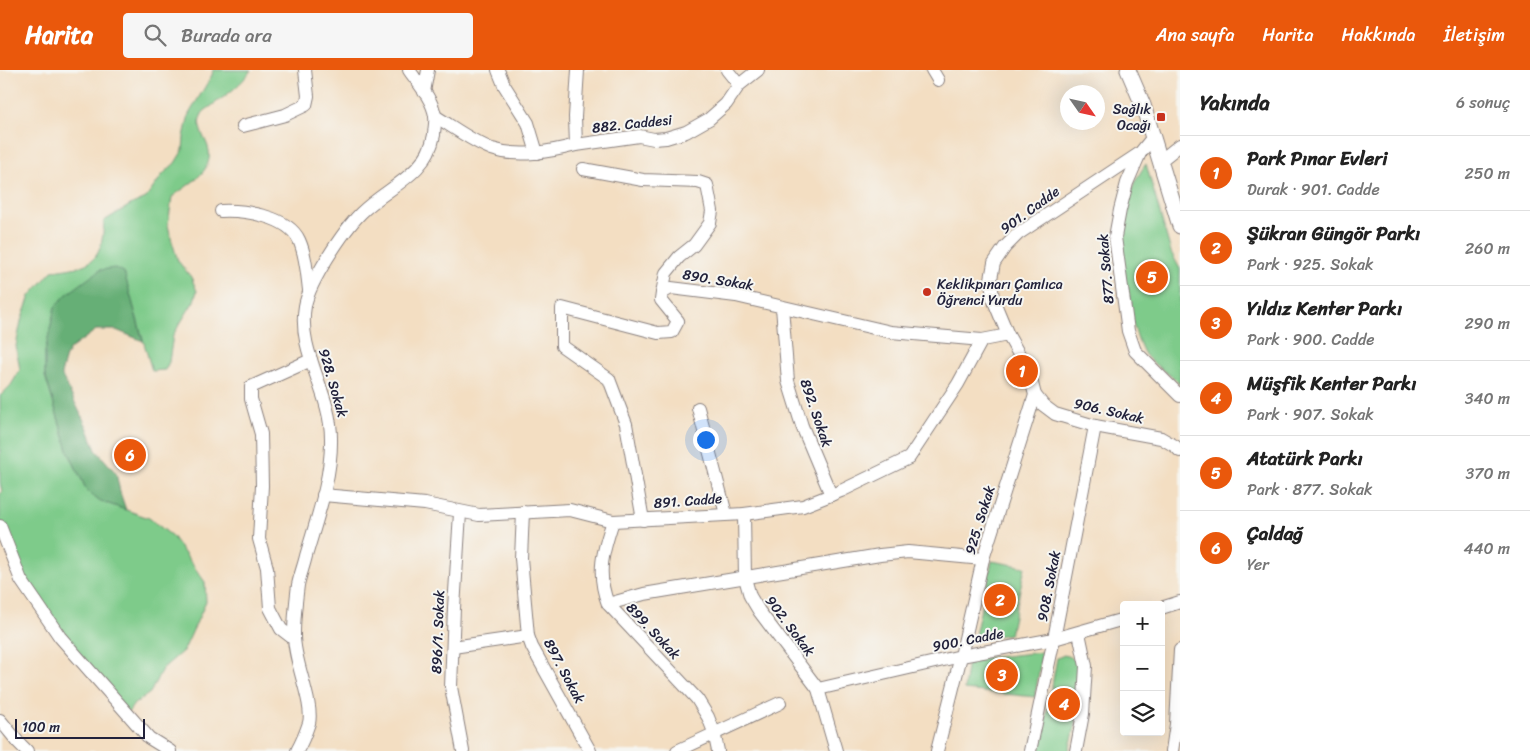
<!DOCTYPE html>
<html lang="tr">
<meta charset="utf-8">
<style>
body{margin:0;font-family:Sriracha,sans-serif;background:#f6f6f6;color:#222}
.controls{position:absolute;right:15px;bottom:15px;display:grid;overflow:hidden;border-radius:5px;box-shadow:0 5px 20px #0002}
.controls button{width:45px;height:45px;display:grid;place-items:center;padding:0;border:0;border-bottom:1px solid #e0e0e0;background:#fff;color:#222;font:25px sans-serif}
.compass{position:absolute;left:1060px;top:15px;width:45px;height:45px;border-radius:50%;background:#fff;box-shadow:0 5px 20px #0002;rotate:124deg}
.scale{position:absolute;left:15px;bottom:12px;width:130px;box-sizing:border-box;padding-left:5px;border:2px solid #22223b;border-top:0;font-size:14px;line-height:18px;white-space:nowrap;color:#22223b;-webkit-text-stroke:4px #f6f6f2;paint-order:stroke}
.you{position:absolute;left:705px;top:369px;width:18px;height:18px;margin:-12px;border:4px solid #fff;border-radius:50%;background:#1a73e8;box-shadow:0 0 0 8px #1a73e833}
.badge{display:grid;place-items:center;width:32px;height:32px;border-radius:50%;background:#ea580c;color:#fff;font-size:16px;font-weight:700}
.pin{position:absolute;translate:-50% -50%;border:2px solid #fff;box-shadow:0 1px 5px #0006}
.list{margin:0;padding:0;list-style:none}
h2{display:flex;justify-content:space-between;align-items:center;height:65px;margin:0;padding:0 20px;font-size:21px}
h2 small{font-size:16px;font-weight:400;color:#767676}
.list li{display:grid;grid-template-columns:32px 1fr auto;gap:15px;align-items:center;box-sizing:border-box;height:75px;padding:0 20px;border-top:1px solid #e0e0e0}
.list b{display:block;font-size:19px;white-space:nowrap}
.list p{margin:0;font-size:16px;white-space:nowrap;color:#767676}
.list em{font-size:16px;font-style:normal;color:#767676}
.icon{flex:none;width:28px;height:28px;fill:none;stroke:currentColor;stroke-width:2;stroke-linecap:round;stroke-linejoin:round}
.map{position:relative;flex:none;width:1180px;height:681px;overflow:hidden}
header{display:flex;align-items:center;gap:30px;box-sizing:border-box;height:70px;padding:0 25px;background:#ea580c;color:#fff}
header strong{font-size:24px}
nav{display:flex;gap:28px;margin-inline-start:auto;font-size:18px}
.search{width:350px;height:45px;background:#f6f6f6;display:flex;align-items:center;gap:12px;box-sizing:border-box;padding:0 18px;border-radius:5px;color:#767676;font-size:19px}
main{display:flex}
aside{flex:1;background:#fff}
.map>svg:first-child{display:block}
.green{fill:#7ecb8a;stroke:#507662}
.forest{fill:#66af76;stroke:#446858}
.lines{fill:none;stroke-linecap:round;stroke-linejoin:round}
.minor-casing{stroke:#8a807e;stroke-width:14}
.major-casing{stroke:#8a807e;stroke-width:17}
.minor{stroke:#fff;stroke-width:12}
.major{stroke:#fff;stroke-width:15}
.poi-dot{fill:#c8321e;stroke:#f6f6f2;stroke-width:2}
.labels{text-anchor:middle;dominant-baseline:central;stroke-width:4;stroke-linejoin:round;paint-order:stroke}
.poi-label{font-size:14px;fill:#22223b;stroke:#f6f6f2;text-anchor:end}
.street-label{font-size:14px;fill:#22223b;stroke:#f6f6f2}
</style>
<header>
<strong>Harita</strong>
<div class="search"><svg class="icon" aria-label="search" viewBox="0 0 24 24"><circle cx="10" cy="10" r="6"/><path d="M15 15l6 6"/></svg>Burada ara</div>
<nav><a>Ana sayfa</a><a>Harita</a><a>Hakkında</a><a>İletişim</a></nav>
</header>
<main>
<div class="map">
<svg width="1180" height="681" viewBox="0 0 1180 681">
<rect width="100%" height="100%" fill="#f6f6f2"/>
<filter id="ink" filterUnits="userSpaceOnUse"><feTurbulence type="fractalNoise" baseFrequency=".02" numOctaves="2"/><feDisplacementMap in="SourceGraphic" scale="10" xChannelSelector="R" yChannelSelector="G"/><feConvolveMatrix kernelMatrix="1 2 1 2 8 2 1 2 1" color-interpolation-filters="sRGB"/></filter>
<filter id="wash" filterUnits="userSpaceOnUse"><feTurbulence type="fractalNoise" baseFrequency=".0096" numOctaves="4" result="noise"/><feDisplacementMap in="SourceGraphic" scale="20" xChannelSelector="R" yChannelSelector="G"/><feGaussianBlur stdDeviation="1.12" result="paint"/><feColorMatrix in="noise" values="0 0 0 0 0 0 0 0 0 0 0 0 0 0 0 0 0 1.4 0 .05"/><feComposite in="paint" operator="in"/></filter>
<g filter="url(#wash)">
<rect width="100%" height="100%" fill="#f3dec2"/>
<g class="green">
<path d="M213,0H251C242,14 228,24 214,34C211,37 204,40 202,44C191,63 220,75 205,99C198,110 182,119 172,127L168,155L171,168L178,191L191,207L197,221L194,231L173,265L169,292L165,300L152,301L124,203L100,200L55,237L45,282V306L69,383L87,421L98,430L149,448L172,466L205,512L206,532L184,580L162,599L150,623L134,634L127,644L21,510L0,456V424L2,422L0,412V326L11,315L20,300L16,276L21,251L30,226L52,201C92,196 102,193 104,151L132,134L146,128L163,104L175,93L183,80L184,67L189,44L212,5Z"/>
<path d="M1146,94L1171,182L1180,199V315L1176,310C1168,303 1149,292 1144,283C1137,269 1133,254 1130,239C1118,190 1115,136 1146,94Z"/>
<polygon points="992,491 1025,497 1010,564 974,569"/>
<polygon points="1042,582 1035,627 964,620 968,590"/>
<path d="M1064,585C1074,588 1079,592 1080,603L1078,646L1069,681H1040L1057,588Z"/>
</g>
<polygon class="forest" points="115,198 124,202 143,271 116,260 96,260 70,279 66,286 61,304 88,359 96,380 116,403 120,422 126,440 98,430 87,421 69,383 45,305 45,282 55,237 66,225 100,200"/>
</g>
<g filter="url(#ink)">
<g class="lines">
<g class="minor-casing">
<g id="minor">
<polyline points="498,0 504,15 528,53 537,83"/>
<polyline points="727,0 739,15"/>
<polyline points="932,0 938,10"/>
<polyline points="424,22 428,0"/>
<path d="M435,46C453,57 473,72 492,79C519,88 549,82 576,75L575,47L578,0"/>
<polyline points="243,56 285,45 306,35 308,26 305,0"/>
<polyline points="1153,67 1140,83 1018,164 1005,177 994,193 991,209 993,229 1008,265 1029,302 1035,325 1043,335 1055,344 1095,356 1161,368 1175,376 1180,381"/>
<polyline points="576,75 639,66 654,69 666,68 686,62 709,49 726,34 739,15 758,0"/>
<polyline points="1140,83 1127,113 1120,140 1115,167 1128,261 1135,281 1180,326"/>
<polyline points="1160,91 1180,75"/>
<polyline points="583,99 643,110 698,112 707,115 712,141 710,153 694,175 679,187 666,203 662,223"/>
<path d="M221,141C244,140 288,146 299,170C306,185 307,204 309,220"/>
<polyline points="782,237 788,311 802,356 831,425"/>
<polyline points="698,338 726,444"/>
<polyline points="323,425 425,434 479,445 570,440 613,451 744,444 803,436 841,421 909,388 958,314 982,270"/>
<polyline points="523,442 521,488 528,566 532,577 590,681"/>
<polyline points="460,443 454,538 451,617 463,681"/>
<polyline points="744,444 745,508 750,526 759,541 818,619 836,681"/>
<polyline points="643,450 626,354 609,309 562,276 562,238 658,263 672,262 678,251 661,230 662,223 671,218 736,226 891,262 982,270 1008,265"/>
<path d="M613,451C603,481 596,503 608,534L697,629L708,647L714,662L718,681"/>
<polyline points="0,456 21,510 60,567 149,668 170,681"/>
<polyline points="608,534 644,524 880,485 908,482 983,489"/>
<polyline points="1161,538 1180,532"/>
<polyline points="294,569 281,559 270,538 267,498 259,469 262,416 261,364 251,329 251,317 311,290"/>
<polyline points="453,577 528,566"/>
<polyline points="818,619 961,586 1054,569 1124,549"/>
<polyline points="0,650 18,672 27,681"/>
<path d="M297,681C302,672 306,662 309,653C314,633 293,590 294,564C294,548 296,531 298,515C300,505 304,495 306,486C317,448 332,407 331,368C331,322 297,282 305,236C309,212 344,160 361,143C387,117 427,105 434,65C434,59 436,52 435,46C433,30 418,13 409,0"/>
<polyline points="677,681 780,633"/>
<polyline points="937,681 961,586 983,489 1035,325"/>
<polyline points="1030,681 1054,569 1095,356"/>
<polyline points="1076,681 1083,644 1086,596 1079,563"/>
<polyline points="1172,681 1176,654 1180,580"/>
</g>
</g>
<g class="major-casing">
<polyline id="major" points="1128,0 1143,35 1180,156"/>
</g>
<use href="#minor" class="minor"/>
<use href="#major" class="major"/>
</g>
</g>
<g class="poi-dot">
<rect x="1156" y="42" width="10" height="10" rx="2.5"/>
<circle cx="927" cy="222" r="5"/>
</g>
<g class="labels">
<g class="poi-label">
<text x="1151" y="39">Sağlık<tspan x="1151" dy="16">Ocağı</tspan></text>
<text x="937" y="214" text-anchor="start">Keklikpınarı Çamlıca<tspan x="937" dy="16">Öğrenci Yurdu</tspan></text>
</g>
<g class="street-label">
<text transform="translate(632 54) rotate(-6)">882. Caddesi</text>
<text transform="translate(1030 140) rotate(-36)">901. Cadde</text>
<text transform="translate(1106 199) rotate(-95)">877. Sokak</text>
<text transform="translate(718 210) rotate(9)">890. Sokak</text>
<text transform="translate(333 313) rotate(74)">928. Sokak</text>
<text transform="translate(1109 341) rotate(13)">906. Sokak</text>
<text transform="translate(816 343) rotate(71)">892. Sokak</text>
<text transform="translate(688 431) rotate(-4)">891. Cadde</text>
<text transform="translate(980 450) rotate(-73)">925. Sokak</text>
<text transform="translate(1049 516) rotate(-79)">908. Sokak</text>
<text transform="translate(790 556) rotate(53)">902. Sokak</text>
<text transform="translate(653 561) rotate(47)">899. Sokak</text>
<text transform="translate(438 562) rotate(-88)">896/1. Sokak</text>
<text transform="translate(968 570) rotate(-11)">900. Cadde</text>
<text transform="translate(564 601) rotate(62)">897. Sokak</text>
</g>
</g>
</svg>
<div class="controls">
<button>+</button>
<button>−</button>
<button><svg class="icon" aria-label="layers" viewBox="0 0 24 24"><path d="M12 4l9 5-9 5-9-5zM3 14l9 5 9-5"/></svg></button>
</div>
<svg class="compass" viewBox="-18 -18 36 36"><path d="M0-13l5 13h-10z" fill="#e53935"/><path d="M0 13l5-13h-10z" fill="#767676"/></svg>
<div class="scale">100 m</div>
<div class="you"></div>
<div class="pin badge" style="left:1022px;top:301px">1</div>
<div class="pin badge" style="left:1000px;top:530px">2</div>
<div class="pin badge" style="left:1002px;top:605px">3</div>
<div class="pin badge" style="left:1064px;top:634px">4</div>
<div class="pin badge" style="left:1152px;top:207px">5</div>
<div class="pin badge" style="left:130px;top:385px">6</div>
</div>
<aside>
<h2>Yakında<small>6 sonuç</small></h2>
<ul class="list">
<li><span class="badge">1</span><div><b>Park Pınar Evleri</b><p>Durak · 901. Cadde</p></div><em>250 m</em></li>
<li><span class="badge">2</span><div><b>Şükran Güngör Parkı</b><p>Park · 925. Sokak</p></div><em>260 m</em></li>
<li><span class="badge">3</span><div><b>Yıldız Kenter Parkı</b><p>Park · 900. Cadde</p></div><em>290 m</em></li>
<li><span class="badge">4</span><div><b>Müşfik Kenter Parkı</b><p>Park · 907. Sokak</p></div><em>340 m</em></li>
<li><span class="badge">5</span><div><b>Atatürk Parkı</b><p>Park · 877. Sokak</p></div><em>370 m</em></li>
<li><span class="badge">6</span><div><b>Çaldağ</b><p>Yer</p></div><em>440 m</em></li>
</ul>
</aside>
</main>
